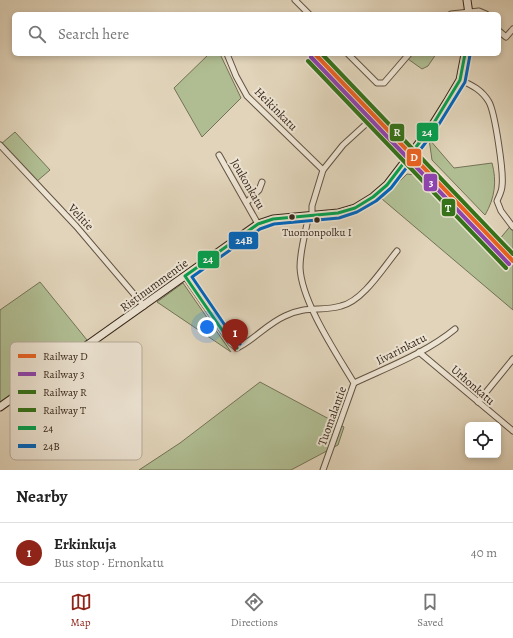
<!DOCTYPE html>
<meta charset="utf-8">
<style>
body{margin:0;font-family:Alegreya,serif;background:#f2f2f2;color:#222}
.controls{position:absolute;right:12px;bottom:12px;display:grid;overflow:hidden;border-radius:6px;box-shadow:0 2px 6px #0003}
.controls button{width:36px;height:36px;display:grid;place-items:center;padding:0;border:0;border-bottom:1px solid #e0e0e0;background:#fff;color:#222;font:20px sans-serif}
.you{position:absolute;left:207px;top:327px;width:14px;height:14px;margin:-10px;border:3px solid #fff;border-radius:50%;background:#1a73e8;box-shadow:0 0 0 6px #1a73e833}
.badge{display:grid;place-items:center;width:26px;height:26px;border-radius:50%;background:#8f2418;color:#fff;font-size:13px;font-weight:700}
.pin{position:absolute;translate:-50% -33px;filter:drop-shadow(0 1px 2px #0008)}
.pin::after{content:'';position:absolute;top:21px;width:14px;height:12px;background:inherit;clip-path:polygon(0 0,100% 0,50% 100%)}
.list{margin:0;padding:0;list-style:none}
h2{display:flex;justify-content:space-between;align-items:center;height:52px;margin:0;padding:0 16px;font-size:17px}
h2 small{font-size:13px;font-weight:400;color:#767676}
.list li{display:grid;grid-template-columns:26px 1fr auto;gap:12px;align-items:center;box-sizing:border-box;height:60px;padding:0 16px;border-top:1px solid #e0e0e0}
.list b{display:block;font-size:15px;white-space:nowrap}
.list p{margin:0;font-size:13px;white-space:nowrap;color:#767676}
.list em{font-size:13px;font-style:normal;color:#767676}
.icon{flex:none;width:22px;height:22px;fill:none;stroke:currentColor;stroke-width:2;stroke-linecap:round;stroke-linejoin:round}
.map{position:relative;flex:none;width:513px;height:470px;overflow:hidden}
.search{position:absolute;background:#fff;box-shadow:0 2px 6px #0003;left:12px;right:12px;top:12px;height:44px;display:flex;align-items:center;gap:10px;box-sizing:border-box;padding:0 14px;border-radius:6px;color:#767676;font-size:15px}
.sheet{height:112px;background:#fff}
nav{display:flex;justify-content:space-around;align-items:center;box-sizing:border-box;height:56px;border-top:1px solid #e0e0e0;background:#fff;font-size:11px;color:#767676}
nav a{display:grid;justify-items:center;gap:2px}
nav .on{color:#8f2418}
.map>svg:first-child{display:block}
.green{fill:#b0bd92;stroke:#747256}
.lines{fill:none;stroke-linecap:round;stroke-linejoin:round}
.street-casing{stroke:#625242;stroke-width:7}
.secondary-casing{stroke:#38271a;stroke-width:9}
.street{stroke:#ece3d2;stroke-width:5}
.secondary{stroke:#ece3d2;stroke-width:7}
.bus-1-casing{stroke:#ece3d2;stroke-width:6}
.bus-2-casing{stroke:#ece3d2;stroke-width:6}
.bus-1{stroke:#03a04e;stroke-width:3}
.bus-2{stroke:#0065bd;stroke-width:3}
.rail-1-casing{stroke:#ece3d2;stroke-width:7}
.rail-2-casing{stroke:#ece3d2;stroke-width:7}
.rail-3-casing{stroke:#ece3d2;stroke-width:7}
.rail-4-casing{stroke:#ece3d2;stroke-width:7}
.rail-1{stroke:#e96222;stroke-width:4}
.rail-2{stroke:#8e44ad;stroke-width:4}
.rail-3{stroke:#357219;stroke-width:4}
.rail-4{stroke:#357219;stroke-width:4}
.bus-dot{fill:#38271a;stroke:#ece3d2;stroke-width:1.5}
.labels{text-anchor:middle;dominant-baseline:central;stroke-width:4;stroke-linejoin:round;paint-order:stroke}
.bus-label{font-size:11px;fill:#38271a;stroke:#ece3d2}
.street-label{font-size:12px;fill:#38271a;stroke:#ece3d2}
.key{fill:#ece3d2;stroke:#b6ab9b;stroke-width:1}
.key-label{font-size:11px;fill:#38271a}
.line-badge{stroke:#ece3d2;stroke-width:1.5}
.badge-label{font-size:11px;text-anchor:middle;font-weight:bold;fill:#fff}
</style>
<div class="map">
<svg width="513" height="470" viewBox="0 0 513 470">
<rect width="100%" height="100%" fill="#e1d4ba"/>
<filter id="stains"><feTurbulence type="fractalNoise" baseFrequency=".005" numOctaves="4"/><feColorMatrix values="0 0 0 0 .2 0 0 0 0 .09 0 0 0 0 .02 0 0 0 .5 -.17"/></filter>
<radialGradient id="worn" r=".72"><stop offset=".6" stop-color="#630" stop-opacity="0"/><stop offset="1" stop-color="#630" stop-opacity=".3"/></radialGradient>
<g class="green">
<polygon points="209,54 220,54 241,98 202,137 174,88"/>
<polygon points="413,54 436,54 428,66 422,69 408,59"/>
<polygon points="15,132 50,170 36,182 1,144"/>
<path d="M429,139L454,168L492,163C497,181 495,198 485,215L432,160Z"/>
<polygon points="407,174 416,175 488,253 513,223 513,310 382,199"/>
<polygon points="40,282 87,340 0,402 0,310"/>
<polygon points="183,283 231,352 157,302"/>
<polygon points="260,382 344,427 338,445 291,470 139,470 180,443"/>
</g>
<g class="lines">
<g class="street-casing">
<g id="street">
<polyline points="295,0 309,14"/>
<polyline points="451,14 479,11 486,14"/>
<polyline points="499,31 506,37 513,29"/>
<polyline points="227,54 236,76 247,96 323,170"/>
<polyline points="348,54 377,83 384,83 409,54"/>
<path d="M460,80C472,85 482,90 489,102C495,113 504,173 502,186C502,191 499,196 497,201L501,211L513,227"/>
<polyline points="0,145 76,226 144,306"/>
<polyline points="219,155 258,224"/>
<polyline points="247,202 259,190 262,182"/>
<polyline points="312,217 312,206 323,170 343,145 366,124"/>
<path d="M307,224C304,238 300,253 300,267C301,301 336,353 354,383L323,470"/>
<path d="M185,276L231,343L237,348C254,340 267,324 285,316C307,305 321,312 341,306C363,301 383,268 397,251"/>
<polyline points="419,352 513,431"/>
<path d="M354,383C388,367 426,353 455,329"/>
<polyline points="478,402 513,359"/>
</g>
</g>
<g class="secondary-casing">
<g id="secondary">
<polyline points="467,0 469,14"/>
<polyline points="0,407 258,224 273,219 338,213 355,208 373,197 387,185 432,126 447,102 460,80 465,54"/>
</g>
</g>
<use href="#street" class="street"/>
<use href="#secondary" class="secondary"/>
<g class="bus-1-casing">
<polyline id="bus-1" points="237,348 231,343 185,276 258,224 273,219 338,213 355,208 373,197 387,185 432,126 460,80 465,54"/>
</g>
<g class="bus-2-casing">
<polyline id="bus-2" points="240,344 235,340 192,277 260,229 274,224 339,218 357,212 376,201 391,188 436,129 465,82 470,55"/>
</g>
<use href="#bus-1" class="bus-1"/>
<use href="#bus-2" class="bus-2"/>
<g class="rail-1-casing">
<polyline id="rail-1" points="315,54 513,261"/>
</g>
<g class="rail-2-casing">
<polyline id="rail-2" points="311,57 509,264"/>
</g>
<g class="rail-3-casing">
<polyline id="rail-3" points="322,54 513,254"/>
</g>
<g class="rail-4-casing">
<polyline id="rail-4" points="308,61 506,268"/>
</g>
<use href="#rail-1" class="rail-1"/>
<use href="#rail-2" class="rail-2"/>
<use href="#rail-3" class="rail-3"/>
<use href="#rail-4" class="rail-4"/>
</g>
<g class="bus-dot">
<circle cx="292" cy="217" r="3.5"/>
<circle cx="317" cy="220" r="3.5"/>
</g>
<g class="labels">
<g class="bus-label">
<text x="317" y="232">Tuomonpolku I</text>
</g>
<g class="street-label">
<text transform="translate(276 109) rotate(45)">Heikinkatu</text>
<text transform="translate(248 184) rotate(60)">Joukonkatu</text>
<text transform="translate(81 217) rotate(47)">Velitie</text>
<text transform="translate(154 285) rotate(-36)">Ristinummentie</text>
<text transform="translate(401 349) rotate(-27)">Iivarinkatu</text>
<text transform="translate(473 385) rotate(41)">Urhonkatu</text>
<text transform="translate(332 416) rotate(-70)">Tuomalantie</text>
</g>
</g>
<rect x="10" y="342" width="132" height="118" rx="6" class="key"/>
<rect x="18" y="354" width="18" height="4" fill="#e96222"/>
<rect x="18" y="372" width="18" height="4" fill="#8e44ad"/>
<rect x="18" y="390" width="18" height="4" fill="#357219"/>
<rect x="18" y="408" width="18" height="4" fill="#357219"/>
<rect x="18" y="426" width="18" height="4" fill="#03a04e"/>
<rect x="18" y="444" width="18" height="4" fill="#0065bd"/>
<g class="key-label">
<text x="43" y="360">Railway D</text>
<text x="43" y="378">Railway 3</text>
<text x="43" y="396">Railway R</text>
<text x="43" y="414">Railway T</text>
<text x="43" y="432">24</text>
<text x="43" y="450">24B</text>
</g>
<g class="line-badge">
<rect x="416" y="122" width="23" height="20" rx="4" fill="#03a04e"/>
<rect x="389" y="123" width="16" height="19" rx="4" fill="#357219"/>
<rect x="406" y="148" width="16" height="19" rx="4" fill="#e96222"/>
<rect x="423" y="173" width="15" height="19" rx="4" fill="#8e44ad"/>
<rect x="441" y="198" width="15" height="19" rx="4" fill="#357219"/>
<rect x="228" y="231" width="31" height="19" rx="4" fill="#0065bd"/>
<rect x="197" y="250" width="23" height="19" rx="4" fill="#03a04e"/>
</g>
<g class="badge-label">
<text x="427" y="136">24</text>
<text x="397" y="136">R</text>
<text x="414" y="161">D</text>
<text x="431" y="186">3</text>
<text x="448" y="212">T</text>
<text x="244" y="244">24B</text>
<text x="208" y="263">24</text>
</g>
<rect width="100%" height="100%" filter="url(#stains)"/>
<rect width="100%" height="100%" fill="url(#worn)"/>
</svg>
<div class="controls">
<button><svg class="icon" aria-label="locate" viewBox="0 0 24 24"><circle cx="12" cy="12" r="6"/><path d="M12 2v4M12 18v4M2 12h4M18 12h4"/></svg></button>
</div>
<div class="you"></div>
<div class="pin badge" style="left:235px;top:352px">1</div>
<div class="search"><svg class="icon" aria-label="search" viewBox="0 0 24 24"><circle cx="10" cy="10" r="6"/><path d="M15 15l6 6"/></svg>Search here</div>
</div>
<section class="sheet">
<h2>Nearby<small></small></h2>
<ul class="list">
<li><span class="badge">1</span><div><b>Erkinkuja</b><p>Bus stop · Ernonkatu</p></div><em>40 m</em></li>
</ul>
</section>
<nav>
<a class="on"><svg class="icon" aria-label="map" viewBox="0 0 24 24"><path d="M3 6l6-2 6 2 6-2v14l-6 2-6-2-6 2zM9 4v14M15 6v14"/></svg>Map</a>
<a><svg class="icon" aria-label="directions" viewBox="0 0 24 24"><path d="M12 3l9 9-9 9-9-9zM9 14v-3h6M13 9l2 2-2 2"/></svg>Directions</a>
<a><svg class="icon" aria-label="saved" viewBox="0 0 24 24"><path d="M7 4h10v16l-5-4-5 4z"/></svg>Saved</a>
</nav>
